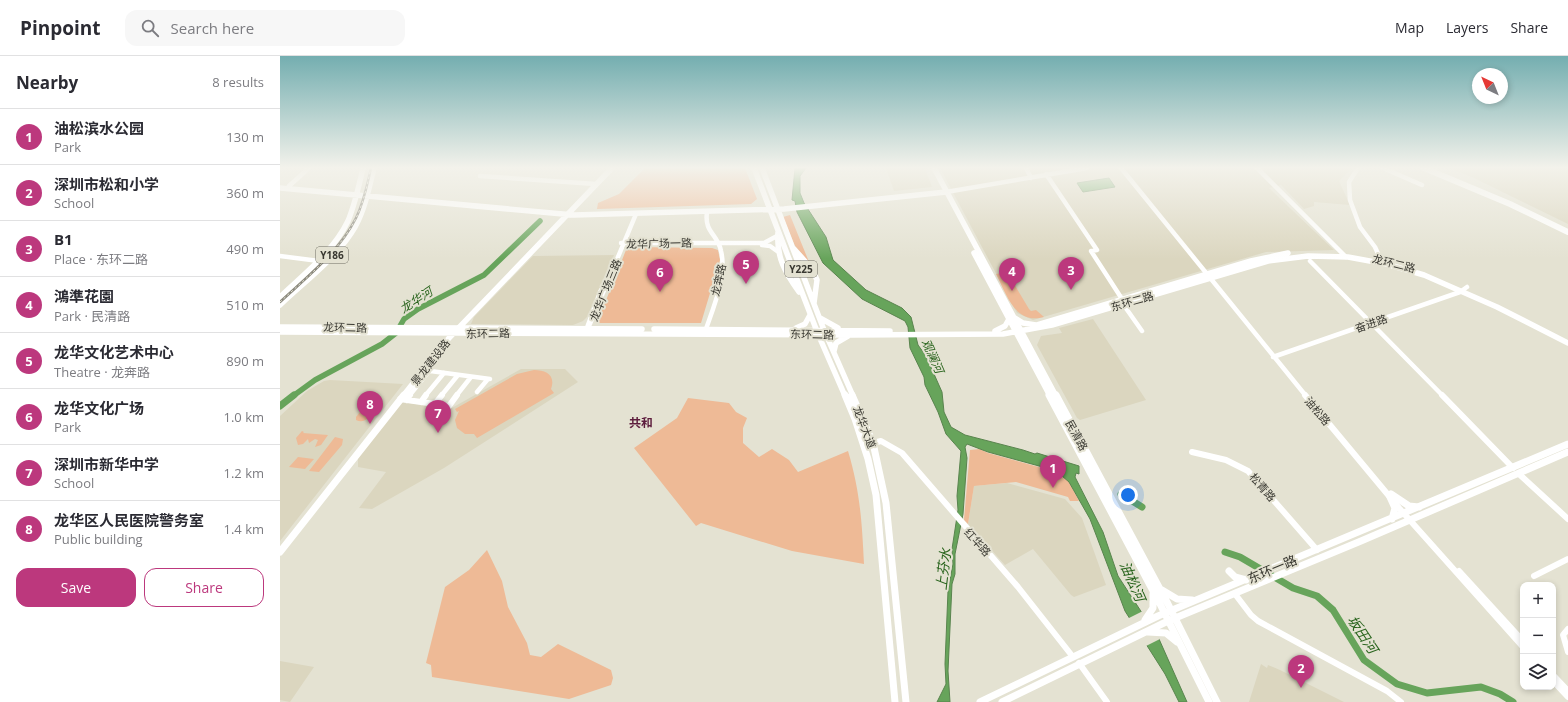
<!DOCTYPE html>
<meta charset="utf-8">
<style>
body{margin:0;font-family:"Open Sans","Noto Sans SC",sans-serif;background:#f7f7f7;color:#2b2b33}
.controls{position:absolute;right:12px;bottom:12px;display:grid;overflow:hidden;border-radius:8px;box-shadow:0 2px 6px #0003}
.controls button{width:36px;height:36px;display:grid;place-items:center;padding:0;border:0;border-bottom:1px solid #e1e1e2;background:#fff;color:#2b2b33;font:20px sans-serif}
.compass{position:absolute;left:1192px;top:12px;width:36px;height:36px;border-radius:50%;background:#fff;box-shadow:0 2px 6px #0003;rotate:317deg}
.you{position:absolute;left:848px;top:439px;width:14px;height:14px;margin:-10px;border:3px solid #fff;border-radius:50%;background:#1a73e8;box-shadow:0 0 0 6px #1a73e833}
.badge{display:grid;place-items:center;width:26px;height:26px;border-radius:50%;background:#bc387d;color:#fff;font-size:13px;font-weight:700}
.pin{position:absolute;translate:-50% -33px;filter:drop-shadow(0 1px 2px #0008)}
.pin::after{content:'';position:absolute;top:21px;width:14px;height:12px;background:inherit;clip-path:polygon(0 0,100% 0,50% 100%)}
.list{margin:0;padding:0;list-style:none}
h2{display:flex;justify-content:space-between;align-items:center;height:52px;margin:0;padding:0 16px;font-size:17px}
h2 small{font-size:13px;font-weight:400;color:#7c7c81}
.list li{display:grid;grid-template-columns:26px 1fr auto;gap:12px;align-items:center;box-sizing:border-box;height:56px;padding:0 16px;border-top:1px solid #e1e1e2}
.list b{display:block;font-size:15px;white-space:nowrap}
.list p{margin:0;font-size:13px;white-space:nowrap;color:#7c7c81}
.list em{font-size:13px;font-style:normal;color:#7c7c81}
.actions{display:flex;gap:8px;padding:12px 16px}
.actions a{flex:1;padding:9px 0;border:1px solid #bc387d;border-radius:12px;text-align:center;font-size:14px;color:#bc387d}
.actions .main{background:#bc387d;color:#fff}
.icon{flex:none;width:22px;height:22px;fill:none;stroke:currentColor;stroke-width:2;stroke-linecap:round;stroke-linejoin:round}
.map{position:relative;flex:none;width:1288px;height:646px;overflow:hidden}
header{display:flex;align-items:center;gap:24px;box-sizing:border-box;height:56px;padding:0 20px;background:#fff;border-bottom:1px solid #e1e1e2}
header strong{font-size:19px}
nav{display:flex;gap:22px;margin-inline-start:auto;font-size:14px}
.search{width:280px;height:36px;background:#f7f7f7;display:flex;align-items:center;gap:10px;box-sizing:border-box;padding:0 14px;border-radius:12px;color:#7c7c81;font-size:15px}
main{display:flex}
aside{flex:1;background:#fff}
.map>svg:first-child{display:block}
.built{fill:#dbd6bf}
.green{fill:#eeba96}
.water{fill:#67a45b;stroke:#59844e}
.pier{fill:#e4e2d2}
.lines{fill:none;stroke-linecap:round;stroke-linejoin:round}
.river-far1{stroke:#67a45b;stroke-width:5.5}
.river{stroke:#67a45b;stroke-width:7}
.minor-far1{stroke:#fff;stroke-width:4.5}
.minor{stroke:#fff;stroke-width:6}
.major-far1{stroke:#fff;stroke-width:5.5}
.major{stroke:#fff;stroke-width:7}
.highway{stroke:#fff;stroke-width:6}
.rail-casing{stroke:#8b897e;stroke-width:2.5}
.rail{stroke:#e4e2d2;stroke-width:1;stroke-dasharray:2.5;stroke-linecap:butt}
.labels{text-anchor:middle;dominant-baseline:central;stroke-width:4;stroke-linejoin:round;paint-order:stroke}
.shield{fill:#e4e2d2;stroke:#6c6b61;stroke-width:1}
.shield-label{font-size:10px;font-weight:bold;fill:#393831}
.street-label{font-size:11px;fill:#393831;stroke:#e4e2d2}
.water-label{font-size:12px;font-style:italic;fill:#2a651e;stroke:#e4e2d2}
.neighbourhood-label{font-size:12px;font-weight:bold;fill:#5d1d3d;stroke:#e4e2d2}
.near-street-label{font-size:13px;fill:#393831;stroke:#e4e2d2}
.near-water-label{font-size:14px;font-style:italic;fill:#2a651e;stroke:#e4e2d2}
</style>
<header>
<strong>Pinpoint</strong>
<div class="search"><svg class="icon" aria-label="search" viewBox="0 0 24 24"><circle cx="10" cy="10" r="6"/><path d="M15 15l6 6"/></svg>Search here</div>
<nav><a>Map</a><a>Layers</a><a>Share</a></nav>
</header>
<main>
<aside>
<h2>Nearby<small>8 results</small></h2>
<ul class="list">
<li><span class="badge">1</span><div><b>油松滨水公园</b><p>Park</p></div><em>130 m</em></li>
<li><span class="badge">2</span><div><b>深圳市松和小学</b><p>School</p></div><em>360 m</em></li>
<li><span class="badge">3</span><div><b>B1</b><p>Place · 东环二路</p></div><em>490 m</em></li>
<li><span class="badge">4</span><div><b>鴻準花園</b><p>Park · 民清路</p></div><em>510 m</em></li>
<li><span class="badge">5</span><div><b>龙华文化艺术中心</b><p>Theatre · 龙奔路</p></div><em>890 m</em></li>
<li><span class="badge">6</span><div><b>龙华文化广场</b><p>Park</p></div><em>1.0 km</em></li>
<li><span class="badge">7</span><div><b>深圳市新华中学</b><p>School</p></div><em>1.2 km</em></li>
<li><span class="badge">8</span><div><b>龙华区人民医院警务室</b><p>Public building</p></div><em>1.4 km</em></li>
</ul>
<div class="actions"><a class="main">Save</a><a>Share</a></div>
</aside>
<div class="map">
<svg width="1288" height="646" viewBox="0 0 1288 646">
<rect width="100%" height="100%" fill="#e4e2d2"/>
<path class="built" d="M606 112H645L652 131 614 135Z
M660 112H1072L1059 125 1070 149 1034 146V150L1024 153 1001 129 989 132 1054 194 986 196 753 264 737 257Z
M1169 112H1288V168L1192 121Z
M334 199 307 261 303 265 293 269 191 268 194 261 253 200Z
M813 263 866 344 800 364 797 362 757 289 761 280 782 277 779 272Z
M241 313H285L298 326 164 412 92 453 79 452 106 416 78 411V401L122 346 170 353Z
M50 324 123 328 0 485V360L27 335 44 325Z
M727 427 785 443 802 462 826 529 794 541 791 539 753 493 725 509 688 468 694 430Z
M0 605 34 611 10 646 0 644Z
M981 608 987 612 988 609 1000 614 1064 646H969Z"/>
<path class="green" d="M365 112H465L477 143 471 148 317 153 318 147 339 138Z
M510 159 529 206 515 190 503 161Z
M353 191 432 192 438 194 440 204 421 267H317L346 194Z
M727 216 749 253 751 255 756 254 764 261C735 269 727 239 716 218Z
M254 314C266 314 276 319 271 333L274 337 197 382 194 378H185L177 372 175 364 179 355 177 356 175 353 237 318Z
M408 342 449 347 456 356 467 362 463 372V387L479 401 492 393 509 404 518 416 568 395C580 435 582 466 584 508L512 495 421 467 416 470 354 392 397 362Z
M91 350 94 354C91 361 84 368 76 364V361L83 352Z
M22 375 24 376 23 377 48 379 41 389 35 391 38 384 35 383 29 387 28 383 23 388 18 389 16 382Z
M55 381 63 383 62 389 39 416 29 415Z
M700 393 708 397 777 416 789 426 799 445H790L788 441 736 426 694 430 688 468 684 464 690 394Z
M18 401 34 403 25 413 9 411Z
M207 494 222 525 228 551 247 587 250 599 261 601 278 588 331 614 333 622 331 629 289 643 152 621 151 609 146 607 165 531 189 514Z"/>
<path class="water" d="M515 112H526L520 120V137L524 147 546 181 553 204 586 234 622 252 631 261 638 289 646 300 662 336 664 356 671 371 685 379 743 394 755 398 757 397 799 410V418L796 417 795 421 823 476 838 520 879 583 907 646H899L885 618 845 555 810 463 789 426 782 420 770 413 708 396 687 388 685 391 687 402 683 458 675 498V518L672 528 668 615 670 646H657L666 628 665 608 668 535 673 508 672 493 678 454 677 440 681 395 666 378 658 356 645 329 644 321 630 292 628 271 625 265 582 243 543 207 517 156 515 145 512 144Z
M829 122 835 131 803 136 797 127Z"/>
<path class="pier" d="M863 555 880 583 864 591 847 563Z"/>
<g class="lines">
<path class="river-far1" d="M13 340 35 324 102 288 116 277 124 263 138 253 204 219 260 165"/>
<path class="river" d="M0 350 14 339
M841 438 862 451
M945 496 960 501 1013 532 1037 540 1053 554 1084 604 1117 628 1147 637 1201 631 1220 638 1233 646"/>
<path class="minor-far1" d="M746 112 751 122
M841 112 1026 340
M977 112 1066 201
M1078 112 1069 126 1070 144 1080 171 1095 191 1100 202
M1103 112 1142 129
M766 118 817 194 811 195 842 243
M200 120 316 128
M9 130 29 112
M666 136 807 112
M341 187H484L497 180
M482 189 490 190 497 195
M0 200 39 205
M1030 205 1163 340
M843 248 862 275
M426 273C434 250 447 219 441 195 438 178 424 177 427 156
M307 275 356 158
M305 277 321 234
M993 301 1180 236 1187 231
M143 314 210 323
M197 336 208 323
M129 340 149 315
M145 340 164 317
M161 340 178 319
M176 340 191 321"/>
<path class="minor" d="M1025 339 1119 452 1243 591
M1162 339 1233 412
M120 343 169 350 177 339
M126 344 130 339
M141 346 146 339
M155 348 162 339
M593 387 601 385 622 397 738 531 793 601
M912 396 946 404 968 415 1037 494
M1239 418 1288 463
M1179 515 1243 585
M1254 520 1288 503
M955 538 971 559 978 565 1107 635 1121 646
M1288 573 1283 579 1288 596
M799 607 827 646
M1273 619 1288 635
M1273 625 1288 641"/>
<path class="major-far1" d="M474 112 538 278 565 340
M482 112 544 274 573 340
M654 112 776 340
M0 132 294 159 504 153 666 136
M498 176C496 201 505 216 519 236
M514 193 532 213 537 224 534 247
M694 197 770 340
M0 241C24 218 53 196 68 165 75 148 79 130 83 112
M0 249C25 225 57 202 75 171 85 153 89 132 94 112
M540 262 558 272
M735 262 743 267 756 269
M757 269 971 205 1008 197
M0 271 362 273
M516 272 525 268 530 259
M374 273 610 275
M715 275 725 270 729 263
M0 276 572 279 723 278 772 269 988 205 1028 200 1068 201 1106 208 1144 219 1217 251 1288 287
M554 295 556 287 568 280
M123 340 169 282 332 112"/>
<path class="major" d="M565 339 575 363 588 403 596 439 615 646
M572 339 593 387 606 447 626 646
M769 339 879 546 929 646
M776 339 888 548 937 646
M1111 438 1129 450 1139 451
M1110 441 1115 452 1112 463
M0 496 124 339
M949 515 955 521 966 524
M882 534 897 543 912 544
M865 564 873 552V538
M868 576 886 577 897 586
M700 646 878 560 1288 388
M722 646 888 565 1081 485 1288 396"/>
<path class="highway" d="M1144 112 1230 148 1288 176"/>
<defs>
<path id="rail" d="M0 246C27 221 59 196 76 162 84 146 87 129 91 112"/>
</defs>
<use href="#rail" class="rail-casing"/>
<use href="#rail" class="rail"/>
</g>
<linearGradient id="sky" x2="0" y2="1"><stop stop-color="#74aeb0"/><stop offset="0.55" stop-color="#f3f2eb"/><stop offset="1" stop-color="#f3f2eb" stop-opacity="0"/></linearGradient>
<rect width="1288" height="203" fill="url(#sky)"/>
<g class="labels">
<g class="shield">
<rect x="36" y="191" width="32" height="16" rx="3"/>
<rect x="505" y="205" width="32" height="16" rx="3"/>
</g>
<g class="shield-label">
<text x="52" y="199">Y186</text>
<text x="521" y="213">Y225</text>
</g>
<g class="street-label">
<text transform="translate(379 187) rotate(-1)">龙华广场一路</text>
<text transform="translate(1114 207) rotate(14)">龙环二路</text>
<text transform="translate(438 224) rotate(-77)">龙奔路</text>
<text transform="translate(325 234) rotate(-68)">龙华广场三路</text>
<text transform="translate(852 245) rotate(-16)">东环二路</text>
<text transform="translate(1091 267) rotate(-19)">奋进路</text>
<text transform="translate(65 271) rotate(1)">龙环二路</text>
<text transform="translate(208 277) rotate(-1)">东环二路</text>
<text transform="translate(532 278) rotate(1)">东环二路</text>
<text transform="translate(150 306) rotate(-52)">景龙建设路</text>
<text transform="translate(1038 355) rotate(50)">油松路</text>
<text transform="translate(585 371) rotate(69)">龙华大道</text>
<text transform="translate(797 379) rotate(61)">民清路</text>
<text transform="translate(983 431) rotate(49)">松青路</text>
<text transform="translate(698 486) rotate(48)">红华路</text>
</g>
<g class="water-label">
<text transform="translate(136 244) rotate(-33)">龙华河</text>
<text transform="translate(653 300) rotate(66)">观澜河</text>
</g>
<g class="neighbourhood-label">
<text x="361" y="366">共和</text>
</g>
<g class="near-street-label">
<text transform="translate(992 513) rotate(-23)">东环一路</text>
</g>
<g class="near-water-label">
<text transform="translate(663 513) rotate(-83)">上芬水</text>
<text transform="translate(853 525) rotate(66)">油松河</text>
<text transform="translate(1083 578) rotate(56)">坂田河</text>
</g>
</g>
</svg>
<div class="controls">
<button>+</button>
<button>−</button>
<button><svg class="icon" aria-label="layers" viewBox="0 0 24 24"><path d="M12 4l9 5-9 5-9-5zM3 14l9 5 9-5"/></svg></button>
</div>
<svg class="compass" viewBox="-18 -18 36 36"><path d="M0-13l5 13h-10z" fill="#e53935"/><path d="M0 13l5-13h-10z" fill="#7c7c81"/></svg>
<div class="you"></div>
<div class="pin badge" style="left:773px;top:432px">1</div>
<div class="pin badge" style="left:1021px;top:632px">2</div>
<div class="pin badge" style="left:791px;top:234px">3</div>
<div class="pin badge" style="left:732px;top:235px">4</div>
<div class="pin badge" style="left:466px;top:228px">5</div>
<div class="pin badge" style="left:380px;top:236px">6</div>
<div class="pin badge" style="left:158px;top:377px">7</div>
<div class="pin badge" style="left:90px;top:368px">8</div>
</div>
</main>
